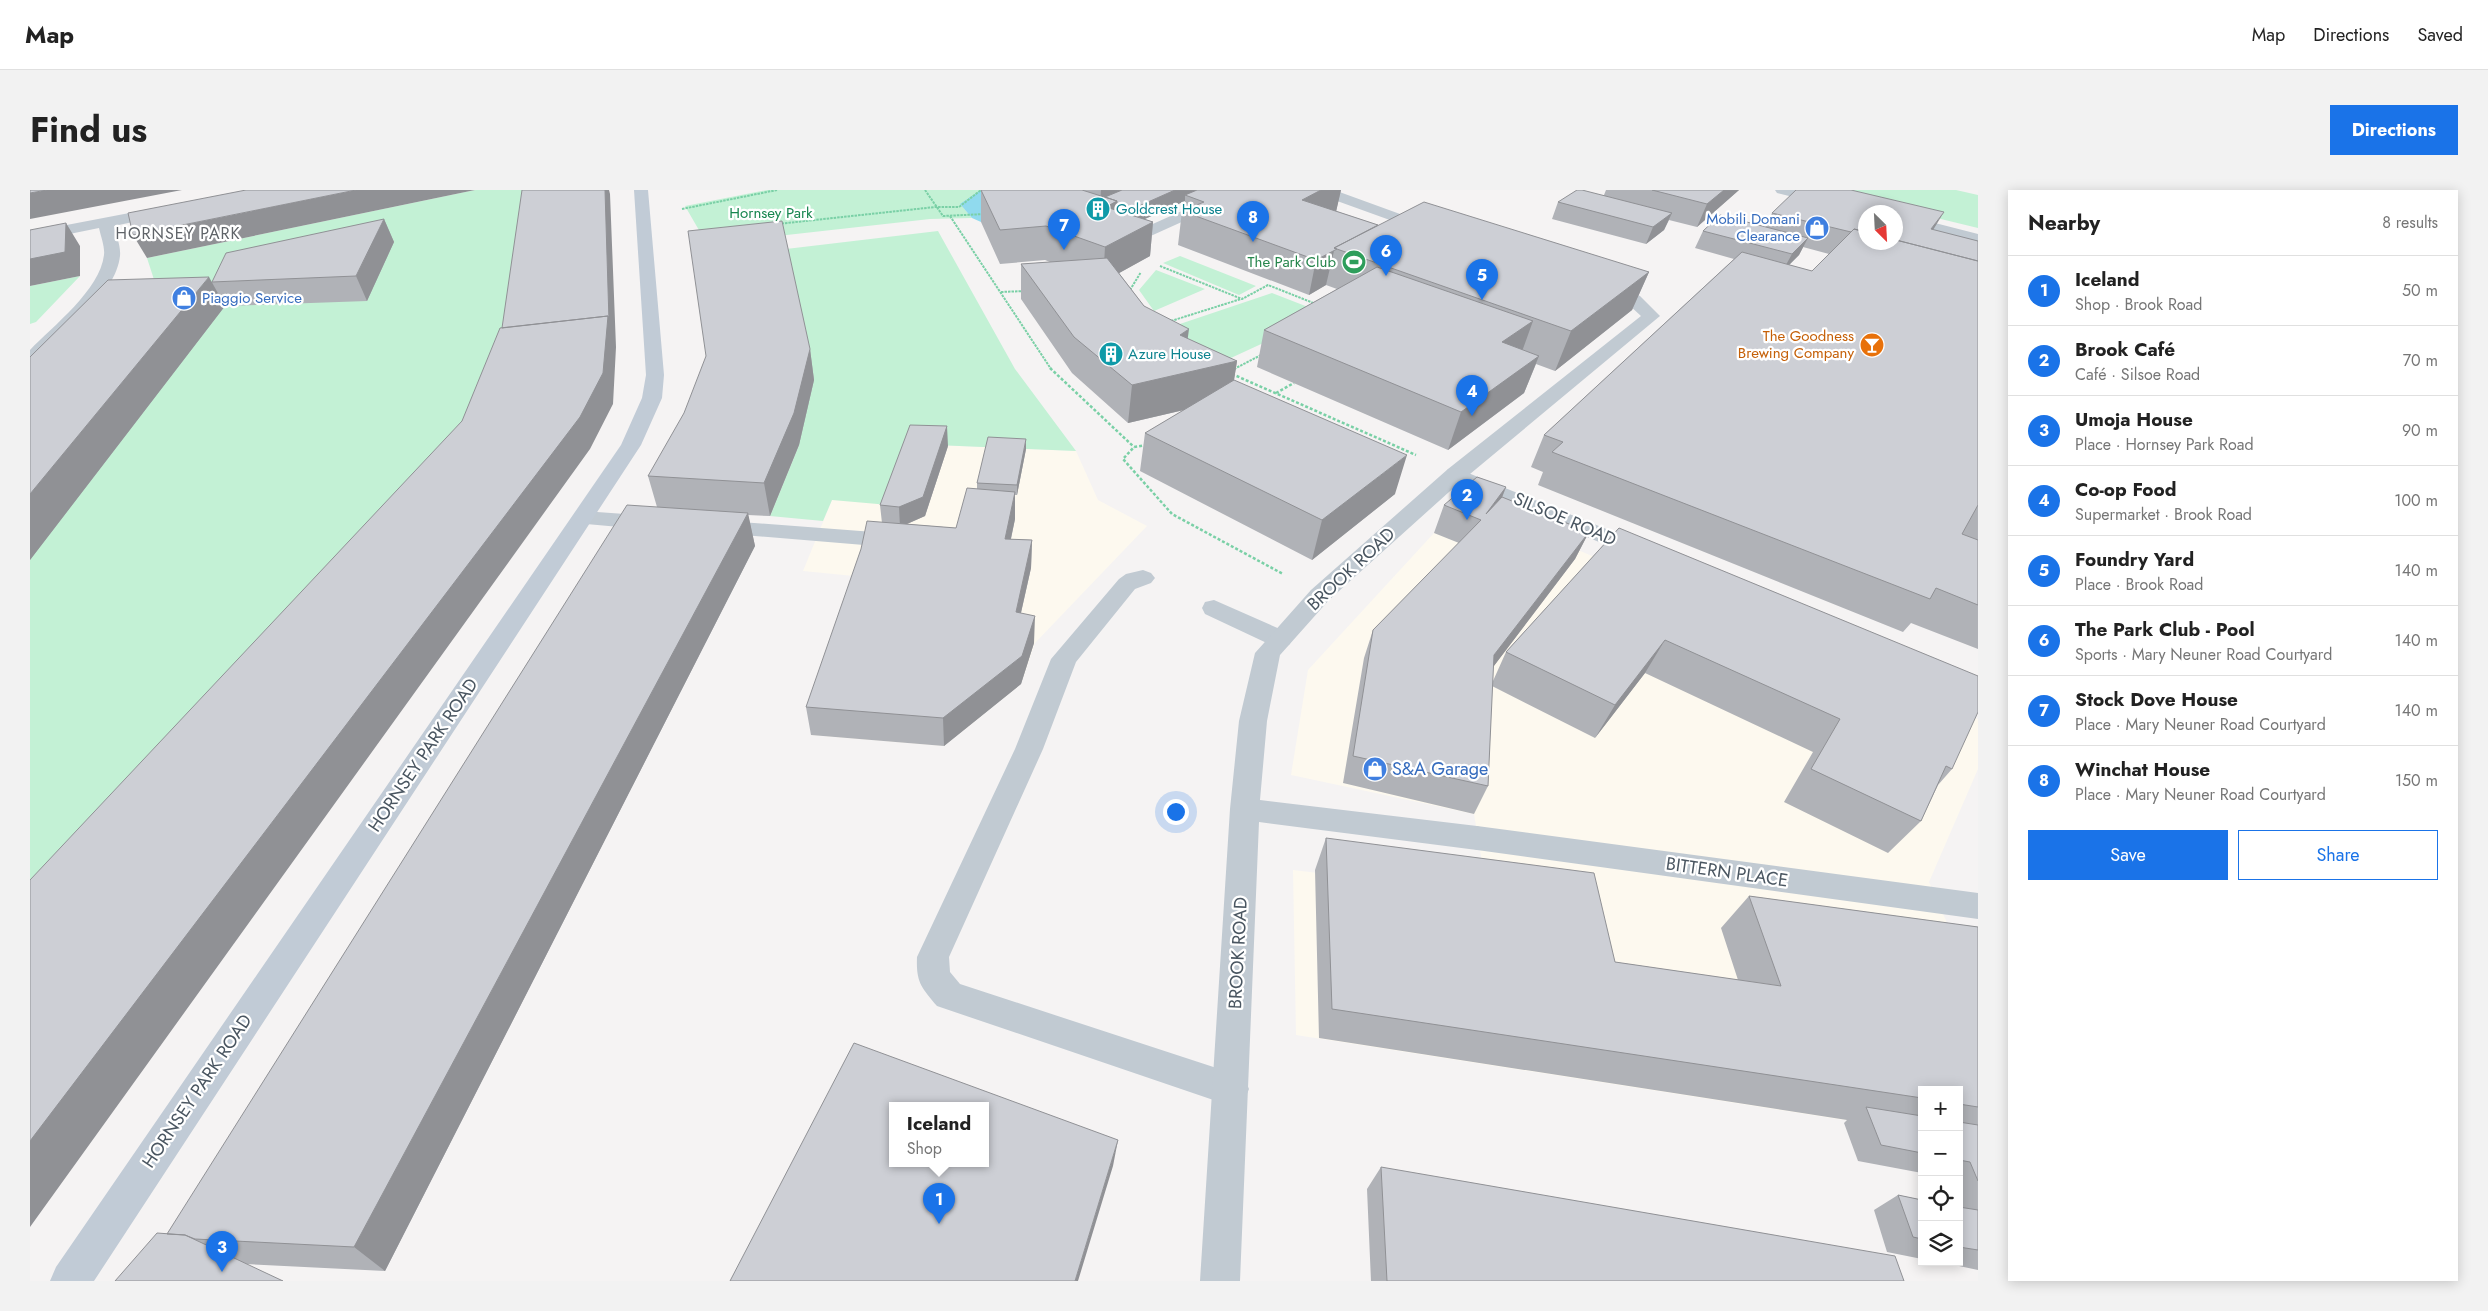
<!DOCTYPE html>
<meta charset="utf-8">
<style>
body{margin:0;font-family:Jost,sans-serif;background:#f2f2f2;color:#222}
.controls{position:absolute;right:15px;bottom:15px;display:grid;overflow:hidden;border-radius:0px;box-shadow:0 2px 12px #0003}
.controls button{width:45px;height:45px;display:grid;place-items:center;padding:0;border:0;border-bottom:1px solid #e0e0e0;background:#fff;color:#222;font:25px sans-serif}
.compass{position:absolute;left:1828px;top:15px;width:45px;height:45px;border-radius:50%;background:#fff;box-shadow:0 2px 12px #0003;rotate:156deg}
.you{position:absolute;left:1145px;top:621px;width:18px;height:18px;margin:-12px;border:4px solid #fff;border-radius:50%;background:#1a73e8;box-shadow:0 0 0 8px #1a73e833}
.badge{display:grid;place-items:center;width:32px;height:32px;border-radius:50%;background:#1a73e8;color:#fff;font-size:16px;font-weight:700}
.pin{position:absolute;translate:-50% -41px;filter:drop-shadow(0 1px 2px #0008)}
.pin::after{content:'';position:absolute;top:26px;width:18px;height:15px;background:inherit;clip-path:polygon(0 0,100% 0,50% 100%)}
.popup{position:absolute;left:859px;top:912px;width:100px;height:65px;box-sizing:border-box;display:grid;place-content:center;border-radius:0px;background:#fff;filter:drop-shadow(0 1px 4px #0005);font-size:16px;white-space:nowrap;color:#767676}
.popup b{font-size:19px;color:#222}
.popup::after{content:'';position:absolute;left:50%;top:100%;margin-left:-10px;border:10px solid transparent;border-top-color:#fff}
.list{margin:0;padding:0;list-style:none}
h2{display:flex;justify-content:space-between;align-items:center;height:65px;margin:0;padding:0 20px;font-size:21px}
h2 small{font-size:16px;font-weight:400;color:#767676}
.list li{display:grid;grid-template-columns:32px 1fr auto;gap:15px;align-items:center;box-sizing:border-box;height:70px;padding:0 20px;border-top:1px solid #e0e0e0}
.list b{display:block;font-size:19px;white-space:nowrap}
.list p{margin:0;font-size:16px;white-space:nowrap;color:#767676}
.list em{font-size:16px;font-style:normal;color:#767676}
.actions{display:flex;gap:10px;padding:15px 20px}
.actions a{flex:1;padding:11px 0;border:1px solid #1a73e8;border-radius:0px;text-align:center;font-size:18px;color:#1a73e8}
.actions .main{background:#1a73e8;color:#fff}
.icon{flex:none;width:28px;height:28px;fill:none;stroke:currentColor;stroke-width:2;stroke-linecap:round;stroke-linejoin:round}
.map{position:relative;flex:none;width:1948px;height:1091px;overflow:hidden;border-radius:0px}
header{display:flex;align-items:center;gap:30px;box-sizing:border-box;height:70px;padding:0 25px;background:#fff;border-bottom:1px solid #e0e0e0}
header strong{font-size:24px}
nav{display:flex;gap:28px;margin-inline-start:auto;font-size:18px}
.intro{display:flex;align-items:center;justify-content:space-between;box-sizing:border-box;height:120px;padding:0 30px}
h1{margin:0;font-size:35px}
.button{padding:12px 22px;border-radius:0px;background:#1a73e8;color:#fff;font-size:18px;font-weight:700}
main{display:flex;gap:30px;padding:0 30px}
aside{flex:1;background:#fff;border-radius:0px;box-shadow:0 2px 12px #0003}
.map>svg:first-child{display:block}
.commercial{fill:#fdf9ef}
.green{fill:#c3f1d5}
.water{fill:#90daee}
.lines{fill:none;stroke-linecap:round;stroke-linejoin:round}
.path-far1{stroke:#7ad0a6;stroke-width:2;stroke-dasharray:2.5 1;stroke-linecap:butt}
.path{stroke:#7ad0a6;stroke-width:2.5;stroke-dasharray:3 2;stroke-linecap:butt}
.service{fill:#c1cad2;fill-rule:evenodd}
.pedestrian{fill:#c1cad2;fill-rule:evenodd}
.minor{fill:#c1cad2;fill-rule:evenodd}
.tertiary{fill:#c1cad2;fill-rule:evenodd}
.secondary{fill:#c1cbd6;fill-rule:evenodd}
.wall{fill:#b0b2b7;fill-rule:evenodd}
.shaded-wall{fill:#909195}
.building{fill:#cdcfd5;stroke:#909195;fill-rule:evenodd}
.labels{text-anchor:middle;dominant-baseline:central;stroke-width:4.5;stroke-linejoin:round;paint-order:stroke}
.far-culture-label{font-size:15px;fill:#0d838f;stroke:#fff;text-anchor:start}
.far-park-label{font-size:15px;fill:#17864f;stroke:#fff}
.far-shop-label{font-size:15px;fill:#366cbe;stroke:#fff;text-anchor:end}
.far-leisure-label{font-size:15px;fill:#27864d;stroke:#fff;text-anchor:end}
.far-food-label{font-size:15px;fill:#c56008;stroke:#fff;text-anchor:end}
.far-neighbourhood-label{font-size:16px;letter-spacing:1px;fill:#5f6368;stroke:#fff}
.street-label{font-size:18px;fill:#4a5661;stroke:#fff}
.shop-label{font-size:18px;fill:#366cbe;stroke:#fff;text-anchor:start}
</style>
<header>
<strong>Map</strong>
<nav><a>Map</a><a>Directions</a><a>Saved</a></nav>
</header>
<div class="intro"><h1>Find us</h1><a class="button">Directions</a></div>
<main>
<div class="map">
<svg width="1948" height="1091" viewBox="0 0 1948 1091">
<rect width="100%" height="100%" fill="#f5f3f3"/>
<path class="commercial" d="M881 254 1046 261 1068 310 1117 336 1005 453 991 494 914 556 781 545 834 387 773 381 802 310Z
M1465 325 1948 529V579L1899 692 1948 803 1929 900H1892V942L1266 845 1263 680 1457 703 1444 624 1261 585 1278 480 1404 343Z"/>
<path class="green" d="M445 0H494L501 11 445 263 0 762V370L129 105 117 68Z
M737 0H956L931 15 942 28 900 29 677 54 655 16Z
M1791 0H1926L1948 5V38Z
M908 41 985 179 1046 261 882 254 859 315 802 310 793 331 740 326 769 255 756 59Z
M1150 66 1226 96 1209 105 1133 73Z
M1126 80 1175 99 1124 121 1109 100Z
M50 86 6 132 0 134V96Z
M1242 103 1296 124 1190 173 1141 137Z"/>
<path class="water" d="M951 0H991L951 32 942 28 930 14Z"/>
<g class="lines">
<path class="path-far1" d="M895 0 913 26 955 24
M652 19 747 0
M920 26 1021 179
M748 34 905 17H929L951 0
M1130 76 1212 109 1238 95 1286 114
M1100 100 1111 82
M971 102 995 101
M1141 131 1211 109
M1204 179 1233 164"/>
<path class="path" d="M1020 178 1104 257
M1203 180 1207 178
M1202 184 1386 265
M1246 203 1264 193
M1117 255 1104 257 1093 269 1142 324 1253 384"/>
<path class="service" d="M1283 0H1304L1403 36 1406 39 1403 42H1393L1285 3Z
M1571 93 1610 106 1630 126 1434 289 1426 290 1418 289 1415 284 1418 279 1611 126 1598 114 1565 102 1563 98 1565 94Z
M553 321 623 326 631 328 634 333 631 338 623 340 545 333 542 328 545 323Z
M684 330 870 344 878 346 881 351 878 356 870 358 676 342 673 337 676 332Z
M1113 380 1121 383 1125 388 1121 393 1105 399 1046 472 1013 559 919 767 920 782 930 794 1214 887 1219 899 1214 911 1201 916 907 816C891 797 886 792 887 767L985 559 1021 469 1089 389 1096 384Z
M1184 410 1259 443 1263 449 1259 455 1250 457 1241 455 1175 424 1172 418 1175 412Z
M1447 636 1948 703V729L1447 660 1436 656 1432 648 1436 640Z"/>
<path class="pedestrian" d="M1199 0H1218L1216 3 1114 49C1105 52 1086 47 1080 40L1088 35 1107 41Z"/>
<path class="minor" d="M136 16 144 21 141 24 84 36C86 45 91 56 90 66 86 104 32 148 7 175L0 177V160C23 136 70 100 74 65 75 57 71 47 69 38L0 52V42Z
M1426 278 1623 358 1627 363 1623 368 1615 370 1607 368 1429 293 1299 410 1250 465 1237 531 1230 610 1447 636 1458 640 1462 648 1458 656 1447 660 1229 632 1210 1091H1170L1200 619 1209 531 1225 463 1281 400 1418 279Z"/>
<path class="tertiary" d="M1745 0H1770L1847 19 1850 22H1836V25L1747 3Z
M1866 23 1948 44V54L1866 32Z"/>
<path class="secondary" d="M604 0H618L634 185 632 208 611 255 64 1091H20L26 1077 591 255 612 208 616 185Z"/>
</g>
<path class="wall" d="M951 0H1311L1306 21 1348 35 1619 82 1602 120 1525 181 1506 174 1494 203 1418 260 1227 177 1234 140 1307 99 1296 95 1279 105 1148 55 1152 21H1154L1155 11 1115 29 1123 32 1120 66 1089 83 1114 116 1158 149 1207 171 1204 190 1365 304 1282 370 1110 281 1115 243 1154 220 1098 233 1042 183 991 109V74L1020 72 1015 70 970 74 951 32Z
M1576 0H1709L1667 37 1639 30 1634 40 1616 54 1522 29 1528 12 1574 5Z
M1742 23 1903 40 1948 51V459L1881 433 1873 442 1508 295 1513 282 1501 277 1514 245 1704 69 1665 58 1673 41 1735 37ZM1773 57 1799 64 1782 81 1759 75 1769 65Z
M354 29 364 52 337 111 195 116 0 370V167L182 92Z
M780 159 784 190 769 255 740 326 718 325 725 356 355 1081 216 1074 137 1044 627 317 618 286Z
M918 256 895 326 877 334 926 338 947 299V293L996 259 987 305H985V329L981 349 1002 350 1001 378 991 423 1004 453 991 494 914 556 781 545 776 517 852 333 850 315Z
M1476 297 1472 308 1559 342 1545 369 1463 477V491L1476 462 1589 338 1922 579 1908 595 1891 631 1858 663 1754 612 1783 562 1615 483 1565 548 1462 496 1458 596 1444 624 1313 593 1334 468 1343 440 1429 353 1404 343 1414 315Z
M1296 648 1585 772 1708 790 1691 738 1719 706 1948 737V1080L1910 1072H1929V900H1892V983L1828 971 1814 933 1817 930 1289 848 1285 680Z
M1351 977 1874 1091H1341L1337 999Z
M1868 1005 1892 1010V1069L1857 1062 1844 1020Z"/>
<path class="shaded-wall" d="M17 0H152L0 29V3Z
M326 0H445L117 68 103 45Z
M575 0H579L580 4 586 157 583 214 560 259 0 1037V951Z
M1071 0H1124L1087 15 1085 45 1076 17 1070 9 1069 26Z
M1145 0H1180L1155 5V11L1099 36 1100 20Z
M1291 0H1311L1306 22 1272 10Z
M1694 0H1709L1667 37 1677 14Z
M1914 22 1900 45 1901 39Z
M1642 23 1634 40 1616 54 1623 37Z
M354 29 364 52 337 111 326 86Z
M1123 32 1120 66 1073 92 1075 57Z
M36 33 50 56V86L0 96V69Z
M1778 48 1769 65 1752 82 1762 64Z
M1304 61 1296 95 1279 105 1286 70Z
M1619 82 1602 120 1525 181 1541 141Z
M179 87 195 116 0 370V304Z
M1503 131 1490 167 1472 152Z
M1159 139 1154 176 1150 145Z
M780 159 784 190 769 255 740 326 734 293Z
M1509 166 1494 203 1418 260 1431 222Z
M1207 171 1201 209 1098 233 1102 195Z
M917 236 918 256 895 326 870 337 869 317Z
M996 249V259L987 305V295Z
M1377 265 1365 304 1282 370 1292 330Z
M1476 297 1465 325 1456 324Z
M985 302V329L975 376V349Z
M718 323 725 356 355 1081 324 1057Z
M1559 342 1545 369 1451 493 1464 465Z
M1002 350 1001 378 985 449 986 422Z
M1005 426 1004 453 991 494 914 556 913 528Z
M1635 450 1615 483 1565 548 1585 515Z
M1088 950 1083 976 1048 1091H1045Z"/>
<path class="building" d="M0 0H17L0 3Z
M216 0H326L103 45 98 23Z
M492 0H575L579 131 578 126 472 138Z
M951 0H1052L1087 11 1076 17 1123 32 1075 57 1016 36 970 40Z
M1092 0H1145L1100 20 1087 15V11L1075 7Z
M1167 0H1291L1272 10 1348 35 1304 58 1307 59 1286 70 1152 21 1174 12 1155 5Z
M1547 0H1552L1642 23 1623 37 1528 12Z
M1622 0H1694L1677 14Z
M1766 0H1821L1914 22 1901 39 1948 51V71L1866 50V22H1836V42L1824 39 1821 42 1742 23Z
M1394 12 1619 82 1541 141 1304 58Z
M1690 25 1778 48 1762 64 1673 41Z
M354 29 326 86 182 92 196 63Z
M752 31 780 159 764 223 734 293 618 286 654 223 676 166 658 41Z
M36 33 35 62 0 69V40Z
M1824 39 1836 42V52H1866V50L1948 71V315L1932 344 1948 350V415L1906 398 1900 409 1522 262 1533 252 1514 245 1712 62 1782 81Z
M1077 68 1114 116 1159 139 1150 145 1207 171 1102 195 1044 147 991 74Z
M1347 77 1503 131 1472 152 1509 166 1431 222 1234 140Z
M179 87 0 304V167L78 90Z
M578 126 573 183 550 227 0 951V690L432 231 470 138Z
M1204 190 1377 265 1292 330 1115 243Z
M880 235 917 236 893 307 869 317 850 315Z
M958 247 996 249 987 295 947 293Z
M1447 287 1476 297 1456 324 1472 307 1559 342 1464 465 1458 596 1323 566 1343 440 1451 330 1414 315Z
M937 298 985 302 975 349 1002 350 986 422 1005 426 992 466 913 528 776 517 831 359 837 331 926 338Z
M597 315 718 323 324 1057 165 1049 155 1045 137 1044Z
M1589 338 1948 486V522L1922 579 1916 576 1891 631 1781 579 1810 529 1635 450 1585 515 1476 462Z
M1296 648 1564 683 1585 772 1751 796 1719 706 1948 737V917L1929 914V900H1892V908L1302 819Z
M824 853 1088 950 1045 1091H700ZM863 915H955V973H863Z
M1836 917 1892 926V963L1851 955Z
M1929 932 1948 935V991L1940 972 1929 970Z
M1351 977 1865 1066 1874 1091H1357Z
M1868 1005 1892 1010V1049L1883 1047Z
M1929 1017 1948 1020V1060L1929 1057Z
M127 1043 155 1045 253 1091H85Z"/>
<defs>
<symbol id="building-disc" viewBox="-11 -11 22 22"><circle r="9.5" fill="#0f9aa8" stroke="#fff"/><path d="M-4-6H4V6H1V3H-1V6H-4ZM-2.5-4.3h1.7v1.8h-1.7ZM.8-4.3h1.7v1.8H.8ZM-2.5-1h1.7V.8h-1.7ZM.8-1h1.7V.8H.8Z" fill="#fff"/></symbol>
<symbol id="shop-disc" viewBox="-11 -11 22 22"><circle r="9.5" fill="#3f7fe0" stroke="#fff"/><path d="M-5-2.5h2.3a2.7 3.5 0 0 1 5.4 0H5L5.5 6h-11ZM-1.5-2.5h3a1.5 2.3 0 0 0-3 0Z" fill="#fff"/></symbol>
<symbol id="stadium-disc" viewBox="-11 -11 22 22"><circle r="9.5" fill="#2e9e5b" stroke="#fff"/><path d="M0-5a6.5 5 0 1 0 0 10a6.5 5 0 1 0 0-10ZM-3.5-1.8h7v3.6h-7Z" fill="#fff"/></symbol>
<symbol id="bar-disc" viewBox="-11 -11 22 22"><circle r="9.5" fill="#e8710a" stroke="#fff"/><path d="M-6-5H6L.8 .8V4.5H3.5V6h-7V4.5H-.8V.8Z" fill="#fff"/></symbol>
</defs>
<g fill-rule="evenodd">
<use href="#building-disc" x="1054" y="5" width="28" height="28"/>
<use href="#shop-disc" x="1773" y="24" width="28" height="28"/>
<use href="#stadium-disc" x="1310" y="58" width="28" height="28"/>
<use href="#shop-disc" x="140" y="94" width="28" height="28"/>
<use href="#bar-disc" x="1828" y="141" width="28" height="28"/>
<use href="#building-disc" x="1067" y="150" width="28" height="28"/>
<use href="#shop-disc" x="1331" y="565" width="28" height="28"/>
</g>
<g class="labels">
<g class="far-culture-label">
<text x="1086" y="19">Goldcrest House</text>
<text x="1098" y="164">Azure House</text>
</g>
<g class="far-park-label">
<text x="741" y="23">Hornsey Park</text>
</g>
<g class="far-shop-label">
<text x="1770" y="29">Mobili Domani<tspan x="1770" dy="17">Clearance</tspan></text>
<text x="172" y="108" text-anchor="start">Piaggio Service</text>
</g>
<g class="far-leisure-label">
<text x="1306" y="72">The Park Club</text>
</g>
<g class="far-food-label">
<text x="1824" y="146">The Goodness<tspan x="1824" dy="17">Brewing Company</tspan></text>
</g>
<g class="far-neighbourhood-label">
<text x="148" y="43">HORNSEY PARK</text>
</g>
<g class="street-label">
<text transform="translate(1535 329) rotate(23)">SILSOE ROAD</text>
<text transform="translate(1321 379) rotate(-43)">BROOK ROAD</text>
<text transform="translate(393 565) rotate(-56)">HORNSEY PARK ROAD</text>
<text transform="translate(1697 682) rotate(8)">BITTERN PLACE</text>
<text transform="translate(1208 763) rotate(-87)">BROOK ROAD</text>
<text transform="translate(167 901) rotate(-56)">HORNSEY PARK ROAD</text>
</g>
<g class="shop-label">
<text x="1362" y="579">S&amp;A Garage</text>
</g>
</g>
</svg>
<div class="controls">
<button>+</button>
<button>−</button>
<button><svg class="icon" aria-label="locate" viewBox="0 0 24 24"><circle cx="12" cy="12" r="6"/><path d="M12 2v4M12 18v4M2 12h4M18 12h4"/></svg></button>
<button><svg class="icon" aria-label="layers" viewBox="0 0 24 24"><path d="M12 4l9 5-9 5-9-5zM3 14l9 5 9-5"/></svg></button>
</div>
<svg class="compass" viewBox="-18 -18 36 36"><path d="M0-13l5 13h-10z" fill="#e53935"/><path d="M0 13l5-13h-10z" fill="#767676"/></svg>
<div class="you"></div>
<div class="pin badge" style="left:909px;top:1034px">1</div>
<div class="popup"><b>Iceland</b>Shop</div>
<div class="pin badge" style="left:1437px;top:330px">2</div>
<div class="pin badge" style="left:192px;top:1082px">3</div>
<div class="pin badge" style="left:1442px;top:226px">4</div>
<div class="pin badge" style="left:1452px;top:110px">5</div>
<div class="pin badge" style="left:1356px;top:86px">6</div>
<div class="pin badge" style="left:1034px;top:60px">7</div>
<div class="pin badge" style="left:1223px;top:52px">8</div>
</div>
<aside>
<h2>Nearby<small>8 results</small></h2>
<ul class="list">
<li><span class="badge">1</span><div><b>Iceland</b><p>Shop · Brook Road</p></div><em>50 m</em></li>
<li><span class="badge">2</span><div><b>Brook Café</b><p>Café · Silsoe Road</p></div><em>70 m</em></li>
<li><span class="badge">3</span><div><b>Umoja House</b><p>Place · Hornsey Park Road</p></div><em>90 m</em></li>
<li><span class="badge">4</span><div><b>Co-op Food</b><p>Supermarket · Brook Road</p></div><em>100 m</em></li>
<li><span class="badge">5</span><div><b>Foundry Yard</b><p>Place · Brook Road</p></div><em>140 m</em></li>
<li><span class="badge">6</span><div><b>The Park Club - Pool</b><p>Sports · Mary Neuner Road Courtyard</p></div><em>140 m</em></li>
<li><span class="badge">7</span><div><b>Stock Dove House</b><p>Place · Mary Neuner Road Courtyard</p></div><em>140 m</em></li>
<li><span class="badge">8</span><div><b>Winchat House</b><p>Place · Mary Neuner Road Courtyard</p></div><em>150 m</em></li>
</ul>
<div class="actions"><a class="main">Save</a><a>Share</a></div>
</aside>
</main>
